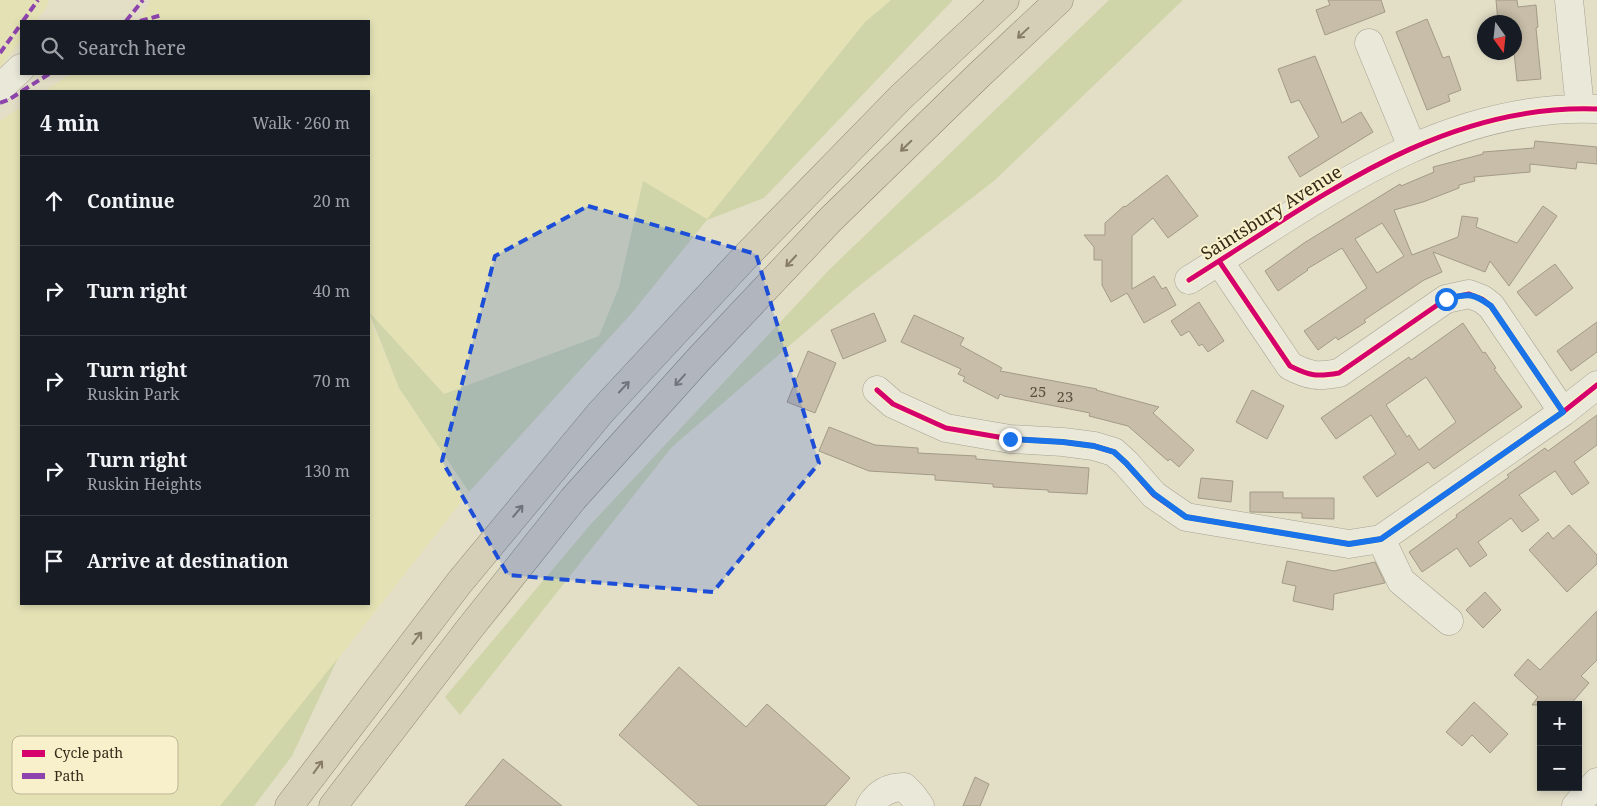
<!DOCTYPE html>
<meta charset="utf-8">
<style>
body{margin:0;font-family:"Noto Serif",serif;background:#242831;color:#f1f3f6}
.controls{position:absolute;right:15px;bottom:15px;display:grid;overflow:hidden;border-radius:0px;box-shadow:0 2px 8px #0003}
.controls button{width:45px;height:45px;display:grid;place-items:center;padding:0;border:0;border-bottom:1px solid #363941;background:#171b24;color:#f1f3f6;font:25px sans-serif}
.compass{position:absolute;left:1477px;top:15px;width:45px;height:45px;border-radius:50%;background:#171b24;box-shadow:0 2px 8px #0003;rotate:165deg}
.stop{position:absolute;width:15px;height:15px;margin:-11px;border:4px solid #1a73e8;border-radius:50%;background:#fff}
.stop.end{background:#1a73e8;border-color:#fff;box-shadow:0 1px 5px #0008}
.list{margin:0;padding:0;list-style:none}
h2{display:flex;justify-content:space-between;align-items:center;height:65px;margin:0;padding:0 20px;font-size:21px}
h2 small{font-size:16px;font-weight:400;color:#9ea1a6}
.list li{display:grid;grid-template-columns:32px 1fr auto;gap:15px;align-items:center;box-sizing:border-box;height:90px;padding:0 20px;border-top:1px solid #363941}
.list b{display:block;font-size:19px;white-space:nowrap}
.list p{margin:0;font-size:16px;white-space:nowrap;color:#9ea1a6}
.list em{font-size:16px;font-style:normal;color:#9ea1a6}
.icon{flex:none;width:28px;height:28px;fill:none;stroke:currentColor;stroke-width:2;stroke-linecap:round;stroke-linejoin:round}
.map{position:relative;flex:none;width:1597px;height:806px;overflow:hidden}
.search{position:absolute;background:#171b24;box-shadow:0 2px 8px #0003;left:20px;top:20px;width:350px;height:55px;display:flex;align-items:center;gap:12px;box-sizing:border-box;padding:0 18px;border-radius:0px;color:#9ea1a6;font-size:19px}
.panel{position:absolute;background:#171b24;box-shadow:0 2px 8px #0003;left:20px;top:90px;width:350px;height:515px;border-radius:0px}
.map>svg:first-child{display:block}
.farmland{fill:#e4e2b5}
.green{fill:#cfd5a8}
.building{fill:#c7bda8;stroke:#a39a87;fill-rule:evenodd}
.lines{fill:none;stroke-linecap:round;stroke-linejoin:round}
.minor-casing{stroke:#a7a291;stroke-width:29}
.highway-casing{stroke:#8d8878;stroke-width:29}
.minor{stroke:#eae8d9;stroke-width:28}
.highway{stroke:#d6cfb7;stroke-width:28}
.quiet{stroke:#8e44ad;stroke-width:4;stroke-dasharray:8 4;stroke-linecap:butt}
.cycleway-casing{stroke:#f7f0ca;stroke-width:8}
.cycleway{stroke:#d6006c;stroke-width:5}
.oneway{stroke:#867c68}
.route{stroke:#1a73e8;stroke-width:6}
.marked{fill:#1d4ed8;fill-opacity:0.2;stroke:#1d4ed8;stroke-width:4;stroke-dasharray:10 6;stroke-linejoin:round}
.labels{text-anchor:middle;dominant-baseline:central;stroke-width:4;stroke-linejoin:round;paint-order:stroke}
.number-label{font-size:15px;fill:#5a4f3e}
.street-label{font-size:18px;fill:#352a1a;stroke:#f7f0ca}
.key{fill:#f7f0ca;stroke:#bdb595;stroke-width:1}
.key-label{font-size:14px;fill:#352a1a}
</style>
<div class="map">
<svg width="1597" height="806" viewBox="0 0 1597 806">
<rect width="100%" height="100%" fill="#e3dfc7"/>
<path class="farmland" d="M0 0H49L47 7 36 21H21V40L0 68Z
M151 0H891L865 22 707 220 643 182 619 287 599 336 444 394 369 312V91H44L71 74H369V21H138Z
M21 107V604H369V315L399 388 469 492 223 806H0V121Z"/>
<path class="green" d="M891 0H953L764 198 707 220 631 314 469 492 399 388 369 312 444 394 599 336 619 287 643 181 707 219 865 22Z
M1109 0H1183L995 180 854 290 672 447 460 715 445 697 590 525 829 270Z
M338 658 292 756 254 806H220Z"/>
<path class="building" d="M1328 0H1381L1385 12 1325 35 1316 10 1330 5Z
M1496 0H1517L1518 7 1536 5 1538 27 1536 28 1541 79 1517 81 1514 52V22H1498Z
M1427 19 1443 58 1449 56 1461 90 1448 95 1450 101 1427 110 1396 32Z
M1315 56 1342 123 1361 112 1373 132 1300 177 1288 157 1319 137 1299 100 1291 103 1278 69Z
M1535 141 1597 147V164L1577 162 1576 169 1530 164V172L1474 177 1475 181 1459 185V188L1423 202 1394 210 1412 255 1458 237 1462 216 1478 218 1476 227 1517 243 1543 206 1557 216 1509 286 1490 261 1485 272 1433 252 1442 272 1424 280 1364 320 1366 322 1338 340 1336 337 1318 350 1304 331 1367 288 1342 248 1307 269 1308 270 1278 291 1265 271 1304 243 1400 184 1401 186 1434 172 1433 167 1483 154V152L1534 148ZM1382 223 1404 256 1377 273 1355 239Z
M1167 175 1198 216 1168 238 1153 218 1132 236V289L1154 276 1162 289 1166 287 1176 305 1144 323 1127 293 1111 302 1102 285V260H1094V247L1084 235H1105V223L1124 206 1125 207Z
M1555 264 1573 288 1536 316 1517 292Z
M1199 302 1224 341 1208 352 1202 344 1199 346 1189 331 1181 336 1171 321Z
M874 313 886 341 843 359 831 330Z
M914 315 964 338 960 345 1002 368 1000 371 1097 389 1096 390 1159 407 1153 413 1194 450 1179 467 1170 459 1168 461 1128 426 1089 416 1090 413 1004 396 1000 394 998 399 963 381 965 377 958 374 961 369 901 342Z
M1597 322V352L1571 371 1557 351Z
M1463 323 1483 353 1485 352 1496 368 1494 369 1522 407 1434 469 1428 462 1377 497 1363 477 1396 454 1371 415 1336 439 1321 418 1409 357 1411 360ZM1426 377 1456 422 1419 450 1409 435 1407 437 1386 405Z
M808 351 836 363 815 413 787 402Z
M1252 390 1284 406 1267 439 1236 422Z
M1597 415V445L1574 462 1589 483 1572 495 1555 471 1519 495 1539 520 1522 532 1511 518 1478 542 1487 555 1470 567 1457 548 1422 572 1409 552 1457 517 1456 515 1509 477 1507 475 1545 448 1548 451Z
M829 427 875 445 918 448V453L976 456V459L1089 468 1087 494 1048 492V490L993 487V484L935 480V475L869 471 819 451Z
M1201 478 1233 481 1231 502 1198 498Z
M1250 492H1283V498H1334V519L1302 518V513L1250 512Z
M1569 525 1597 555V564L1567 592 1529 550 1548 532 1553 539Z
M1287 561 1334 571 1375 562 1385 583 1334 594 1333 610 1293 601 1296 586 1282 583Z
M1485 592 1501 610 1483 628 1466 610Z
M1597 611V660L1581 676 1589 683 1570 705H1532L1538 697 1514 675 1528 659 1540 670Z
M679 667 746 727 767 704 850 778 825 806H699L619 735Z
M1474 702 1508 734 1490 753 1472 735 1462 746 1446 732Z
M503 759 562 806H465Z
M975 777 989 784 980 806H963Z"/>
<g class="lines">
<defs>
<path id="minor" d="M1569 0 1580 108
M1369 43 1412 147
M0 88 21 68
M1219 261 1290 366C1310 376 1317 377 1339 373L1446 299 1469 294 1482 299 1491 306 1563 412
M1189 280C1316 201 1440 103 1597 109
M877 390 893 404 946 428 1010 439 1063 442 1094 446 1114 452 1126 463 1154 495 1186 517 1349 544 1381 539 1563 412 1597 385
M1381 539 1401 581 1449 621
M870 806C878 793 889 787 904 787L912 795 920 806
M1576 806 1597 782"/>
<path id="highway" d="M289 806 459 583 601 412 746 256 901 97 1005 0
M333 806 470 628 573 499 699 359 831 219 979 75 1059 0"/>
</defs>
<use href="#minor" class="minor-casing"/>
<use href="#highway" class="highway-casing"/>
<use href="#minor" class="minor"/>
<use href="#highway" class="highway"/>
<path class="quiet" d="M23 21 38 0
M126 21 143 0
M140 21 162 15
M0 53 21 24
M22 91 49 74
M0 103 8 100 21 92"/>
<defs>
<path id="cycleway" d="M1219 261 1290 366C1310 376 1317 377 1339 373L1446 299 1469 294 1482 299 1491 306 1563 412
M1189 280C1316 201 1440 103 1597 109
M877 390 893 404 946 428 1010 439 1063 442 1094 446 1114 452 1126 463 1154 495 1186 517 1349 544 1381 539 1563 412 1597 385"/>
</defs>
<use href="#cycleway" class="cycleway-casing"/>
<use href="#cycleway" class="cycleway"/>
</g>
<defs><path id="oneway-shaft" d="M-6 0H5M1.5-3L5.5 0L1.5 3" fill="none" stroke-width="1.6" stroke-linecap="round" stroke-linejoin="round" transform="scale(1.25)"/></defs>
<g class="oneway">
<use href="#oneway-shaft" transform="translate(1023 33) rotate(137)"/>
<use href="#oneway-shaft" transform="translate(906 146) rotate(136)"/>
<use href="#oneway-shaft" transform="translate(791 261) rotate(133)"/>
<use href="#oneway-shaft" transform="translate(680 380) rotate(132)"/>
<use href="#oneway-shaft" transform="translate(624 387) rotate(-47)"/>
<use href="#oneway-shaft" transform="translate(518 511) rotate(-50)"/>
<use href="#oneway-shaft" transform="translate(417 638) rotate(-53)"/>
<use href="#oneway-shaft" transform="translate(318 767) rotate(-54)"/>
</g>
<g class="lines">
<path class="route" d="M1010 439 1063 442 1094 446 1114 452 1126 463 1154 494 1186 517 1349 544 1381 539 1563 412 1491 306C1472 292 1468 294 1446 299"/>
</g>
<path class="marked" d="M588 206 756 254 819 463 713 592 508 575 442 461 495 256Z"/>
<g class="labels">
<g class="number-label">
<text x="1038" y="391">25</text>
<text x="1065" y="396">23</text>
</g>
<g class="street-label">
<text transform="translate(1271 212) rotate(-32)">Saintsbury Avenue</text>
</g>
</g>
<rect x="12" y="736" width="166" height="58" rx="8" class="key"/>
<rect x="22" y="750" width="23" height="7" fill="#d6006c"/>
<rect x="22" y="773" width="23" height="6" fill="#8e44ad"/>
<g class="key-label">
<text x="54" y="758">Cycle path</text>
<text x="54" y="781">Path</text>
</g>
</svg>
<div class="controls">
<button>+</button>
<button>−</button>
</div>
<svg class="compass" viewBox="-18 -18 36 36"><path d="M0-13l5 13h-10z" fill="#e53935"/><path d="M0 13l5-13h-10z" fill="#9ea1a6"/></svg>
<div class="stop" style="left:1446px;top:299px"></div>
<div class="stop end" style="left:1010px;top:439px"></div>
<div class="search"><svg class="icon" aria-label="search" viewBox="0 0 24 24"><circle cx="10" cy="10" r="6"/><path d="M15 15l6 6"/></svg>Search here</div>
<section class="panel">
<h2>4 min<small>Walk · 260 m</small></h2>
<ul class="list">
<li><svg class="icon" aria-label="ahead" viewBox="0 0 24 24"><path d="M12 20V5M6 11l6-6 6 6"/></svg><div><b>Continue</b></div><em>20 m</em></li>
<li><svg class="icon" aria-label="right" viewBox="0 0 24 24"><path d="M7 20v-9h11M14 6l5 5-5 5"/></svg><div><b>Turn right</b></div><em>40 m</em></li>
<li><svg class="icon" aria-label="right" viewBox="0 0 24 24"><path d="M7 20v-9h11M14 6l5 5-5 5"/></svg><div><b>Turn right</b><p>Ruskin Park</p></div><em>70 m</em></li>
<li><svg class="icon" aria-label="right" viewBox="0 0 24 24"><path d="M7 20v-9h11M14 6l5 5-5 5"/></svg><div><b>Turn right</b><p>Ruskin Heights</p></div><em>130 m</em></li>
<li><svg class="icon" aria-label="arrive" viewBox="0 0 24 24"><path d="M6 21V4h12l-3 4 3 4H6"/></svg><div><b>Arrive at destination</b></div></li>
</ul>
</section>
</div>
